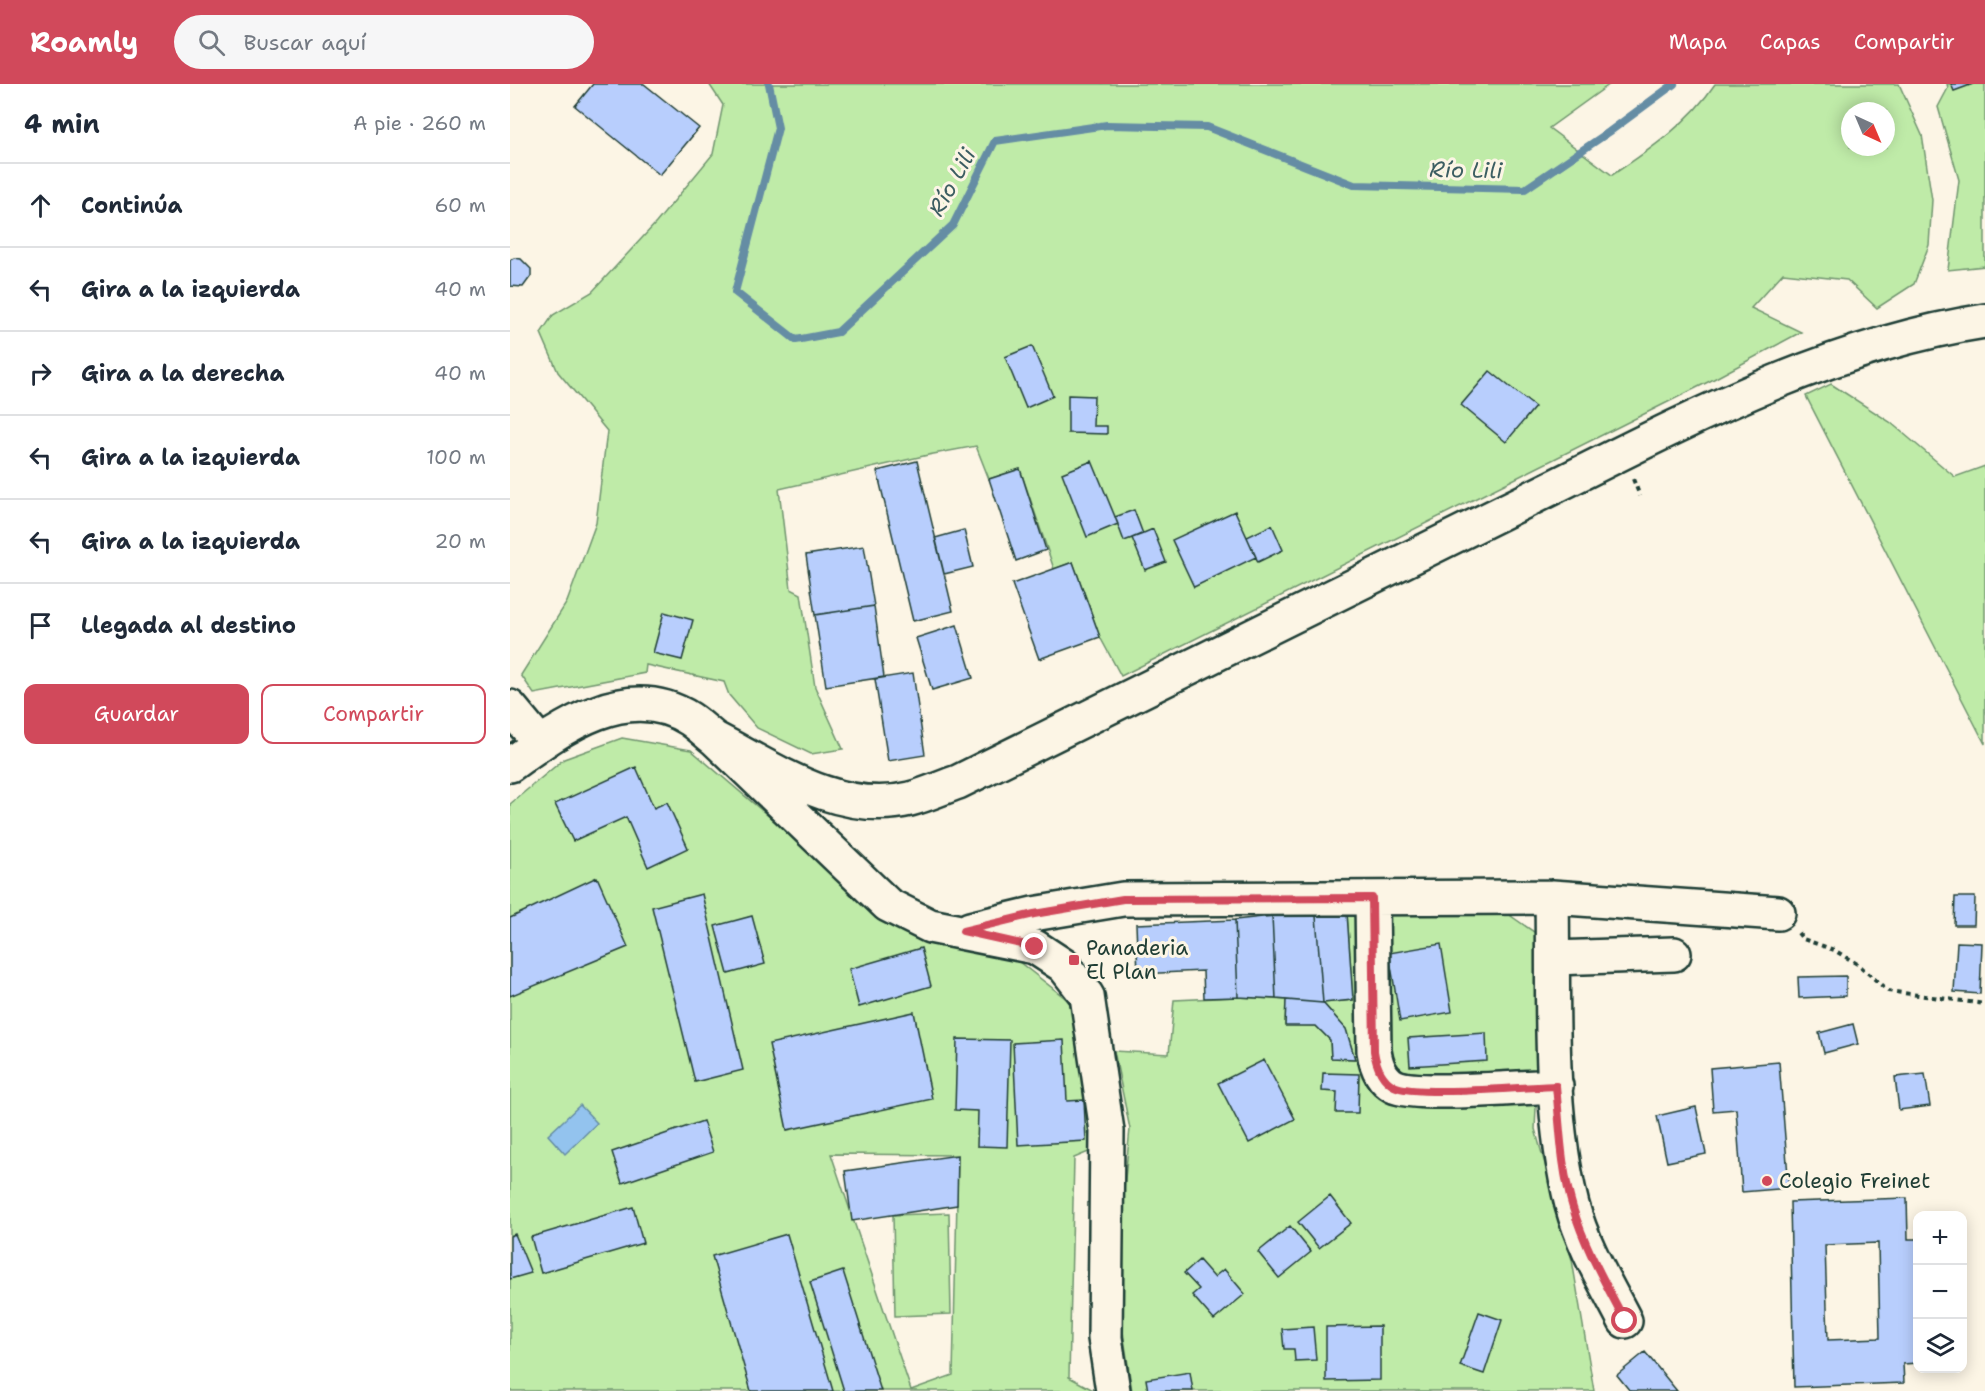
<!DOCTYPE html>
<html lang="es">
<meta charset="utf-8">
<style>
body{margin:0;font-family:"Shantell Sans",sans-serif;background:#f6f6f7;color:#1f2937}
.controls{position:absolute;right:18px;bottom:18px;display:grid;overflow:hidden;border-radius:12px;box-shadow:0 3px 15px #0003}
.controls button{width:54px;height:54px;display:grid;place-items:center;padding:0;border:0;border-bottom:2px solid #e0e1e3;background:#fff;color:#1f2937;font:30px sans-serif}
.compass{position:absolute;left:1331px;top:18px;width:54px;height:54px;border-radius:50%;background:#fff;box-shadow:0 3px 15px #0003;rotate:136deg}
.stop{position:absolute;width:18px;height:18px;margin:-14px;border:4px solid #d1495b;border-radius:50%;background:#fff}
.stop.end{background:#d1495b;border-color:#fff;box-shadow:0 2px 6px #0008}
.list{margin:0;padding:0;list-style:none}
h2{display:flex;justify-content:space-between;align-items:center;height:78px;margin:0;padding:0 24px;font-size:26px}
h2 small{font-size:20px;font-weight:400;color:#747a83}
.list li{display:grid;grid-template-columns:39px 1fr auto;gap:18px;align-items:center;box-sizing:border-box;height:84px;padding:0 24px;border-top:2px solid #e0e1e3}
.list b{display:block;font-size:22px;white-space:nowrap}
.list em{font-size:20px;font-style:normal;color:#747a83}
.actions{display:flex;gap:12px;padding:18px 24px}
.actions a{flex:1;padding:14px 0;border:2px solid #d1495b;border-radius:12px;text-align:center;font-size:21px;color:#d1495b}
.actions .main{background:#d1495b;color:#fff}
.icon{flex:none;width:33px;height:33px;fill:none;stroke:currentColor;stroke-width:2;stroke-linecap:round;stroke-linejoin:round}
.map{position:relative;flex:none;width:1475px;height:1307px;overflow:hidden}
header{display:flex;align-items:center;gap:36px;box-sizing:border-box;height:84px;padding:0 30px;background:#d1495b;color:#fff}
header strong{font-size:28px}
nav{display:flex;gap:33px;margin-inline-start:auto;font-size:21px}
.search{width:420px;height:54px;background:#f6f6f7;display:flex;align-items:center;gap:15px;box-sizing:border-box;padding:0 21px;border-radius:33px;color:#747a83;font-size:22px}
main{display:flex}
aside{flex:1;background:#fff}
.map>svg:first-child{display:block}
.green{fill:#bfeba8;stroke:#6f946e;stroke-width:1.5;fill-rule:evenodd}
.water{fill:#93c3ee;stroke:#658da4;stroke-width:1.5}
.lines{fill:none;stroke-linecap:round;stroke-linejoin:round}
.stream{stroke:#658da4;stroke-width:8}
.building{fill:#b8cefd;stroke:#1f3d34;stroke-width:1.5;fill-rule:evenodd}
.minor-casing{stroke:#1f3d34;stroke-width:38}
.path{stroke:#1f3d34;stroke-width:4;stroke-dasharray:4.5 4.5;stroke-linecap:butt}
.minor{stroke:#fcf5e5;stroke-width:33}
.route{stroke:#d1495b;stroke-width:8}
.poi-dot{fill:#d1495b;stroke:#fcf5e5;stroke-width:2}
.labels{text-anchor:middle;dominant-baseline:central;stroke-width:6;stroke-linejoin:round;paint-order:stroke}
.poi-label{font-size:21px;fill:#1f3d34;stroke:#fcf5e5;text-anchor:start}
.water-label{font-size:22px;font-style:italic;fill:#3c5e62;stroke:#fcf5e5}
</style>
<header>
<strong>Roamly</strong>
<div class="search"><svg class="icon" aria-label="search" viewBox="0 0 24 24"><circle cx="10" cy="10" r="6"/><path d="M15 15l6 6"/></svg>Buscar aquí</div>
<nav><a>Mapa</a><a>Capas</a><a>Compartir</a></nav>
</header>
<main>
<aside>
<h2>4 min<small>A pie · 260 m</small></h2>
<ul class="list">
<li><svg class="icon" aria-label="ahead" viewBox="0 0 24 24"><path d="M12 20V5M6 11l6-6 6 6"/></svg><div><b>Continúa</b></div><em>60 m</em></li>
<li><svg class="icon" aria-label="left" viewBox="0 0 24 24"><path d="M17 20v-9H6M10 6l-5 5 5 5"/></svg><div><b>Gira a la izquierda</b></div><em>40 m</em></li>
<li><svg class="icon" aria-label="right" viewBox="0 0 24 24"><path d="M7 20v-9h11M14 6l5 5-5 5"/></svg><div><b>Gira a la derecha</b></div><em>40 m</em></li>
<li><svg class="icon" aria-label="left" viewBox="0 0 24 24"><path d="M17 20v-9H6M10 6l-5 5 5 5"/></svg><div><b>Gira a la izquierda</b></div><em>100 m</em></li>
<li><svg class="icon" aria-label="left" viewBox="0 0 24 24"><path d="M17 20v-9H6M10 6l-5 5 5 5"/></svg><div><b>Gira a la izquierda</b></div><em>20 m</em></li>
<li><svg class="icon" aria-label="arrive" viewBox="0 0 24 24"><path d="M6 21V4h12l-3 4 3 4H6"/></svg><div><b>Llegada al destino</b></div></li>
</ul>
<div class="actions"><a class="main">Guardar</a><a>Compartir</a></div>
</aside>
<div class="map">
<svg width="1475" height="1307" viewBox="0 0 1475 1307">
<rect width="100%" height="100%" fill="#fcf5e5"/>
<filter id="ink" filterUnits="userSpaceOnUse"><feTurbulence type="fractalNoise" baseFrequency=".0167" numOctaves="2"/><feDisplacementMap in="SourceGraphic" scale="12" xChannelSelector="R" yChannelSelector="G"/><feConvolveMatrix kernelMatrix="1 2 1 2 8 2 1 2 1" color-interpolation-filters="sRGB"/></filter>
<g filter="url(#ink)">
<path class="green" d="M199 0H1100L1039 44 1102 91C1140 66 1180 38 1205 0H1389L1412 51 1422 116 1419 161 1404 200 1367 224 1337 196 1273 189 1241 224 1291 248 1200 297 611 592 590 553 563 478 544 485 510 385 479 395 466 362 418 371 269 405 281 505 291 510 305 603 333 665 301 670 247 644 219 611 214 598 136 581 135 589 24 610 11 591 57 518 86 439 97 347 48 288 31 249 43 231 82 208 146 139 203 70 213 21ZM1340 27H1376V63H1340Z
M1437 0H1475V182L1438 186 1449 96 1428 23 1438 4Z
M1321 300 1380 338 1445 393 1475 382V660L1296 312Z
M112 654 181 666 384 839 458 866 509 878 573 928 593 1062 564 1074 559 1293 585 1307H0V720L54 675ZM321 1070 448 1071 443 1291 401 1306Z
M837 829 998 830 1034 855 1025 1045 1062 1176 1084 1307H622L605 1194 620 1045 604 967 659 970 664 916 728 913 776 916 775 941 806 942 820 956 821 974 845 975 836 945 813 919 843 916Z
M439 1129 441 1230 385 1232 383 1131Z"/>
<path class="water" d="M70 1021 87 1039 55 1070 38 1051Z"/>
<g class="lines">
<path class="stream" d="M259 0 268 44 225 208 286 256 328 248 443 141 485 57 597 41 697 43 844 101 1015 105 1099 48 1164 0"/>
</g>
<path class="building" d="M83 0H134L189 44 150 91 65 22Z
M1441 0H1463L1444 7Z
M4 174 11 175 21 185V192L13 203 0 202V176Z
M522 262 543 312 516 324 495 273Z
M980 287 1025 323 996 358 951 321Z
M558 311 584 312 583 342H597V350L558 349Z
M407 377 443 527 403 537 367 387Z
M582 377 608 440 577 453 552 389Z
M510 385 536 466 506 477 479 395Z
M624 426 633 450 614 457 605 433Z
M725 427 746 473 684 503 662 456Z
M762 441 773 466 748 478 737 453Z
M643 445 656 478 635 486 622 454Z
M454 446 463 483 434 490 425 454Z
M354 462 364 522 305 531 296 471Z
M563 478 590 553 529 575 502 500Z
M364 522 374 593 316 602 305 531Z
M154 528 183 536 172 576 143 569Z
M447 541 463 594 422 606 406 554Z
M403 589 415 671 378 677 365 595Z
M126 683 144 724 157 718 178 764 138 783 116 733 63 757 45 720Z
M87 793 118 863 0 912V834Z
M192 810 233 986 185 998 142 823Z
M1445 813H1465L1464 841H1444Z
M837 829 843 916 813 919 806 832Z
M242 832 255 880 218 890 205 842Z
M762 832 766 915 728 913 725 836Z
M762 832H806L813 919 766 915Z
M725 836 728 913 694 914 693 887 628 890 626 840Z
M1447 858 1472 859 1470 910 1444 908Z
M931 860 942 928 890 937 879 869Z
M411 864 421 902 349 923 339 885Z
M1336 892V912L1289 914 1288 893Z
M776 916 813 919 836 945 845 975 821 974 820 956 806 942H775Z
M404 928 422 1015 277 1046 259 960Z
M1343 940 1348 960 1314 969 1309 949Z
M976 949 977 977 900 982 898 954Z
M447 955 500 956 497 1063 467 1062 468 1027 445 1026Z
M554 956 557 1017 574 1016 576 1057 508 1061 503 959Z
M754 976 785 1035 739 1059 708 999Z
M1269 978 1279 1104 1232 1108 1226 1025 1203 1027 1200 984Z
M813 989 849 990 848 1029H826L827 1008 812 1007Z
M1415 990 1420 1022 1389 1026 1385 993Z
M1186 1023 1196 1070 1157 1078 1147 1032Z
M193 1037 203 1068 112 1099 102 1068Z
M448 1071 447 1121 342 1137 335 1087Z
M820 1112 841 1139 809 1164 788 1138Z
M1397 1114 1398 1155H1408V1279L1393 1280 1394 1299 1284 1303 1280 1118ZM1368 1159 1370 1254 1318 1256 1315 1161Z
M123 1123 133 1159 31 1189 21 1153Z
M780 1142 801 1168 769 1194 748 1168Z
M5 1150 21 1189 0 1195V1152Z
M277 1150 323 1307H241L202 1172Z
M689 1176 704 1193 714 1185 735 1210 704 1236 682 1211 689 1205 674 1189Z
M333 1187 371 1307H334L300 1198Z
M969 1228 992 1236 974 1290 950 1282Z
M870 1242V1296L816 1297V1243Z
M803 1243 806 1276 785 1277 784 1265H774L772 1245Z
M1135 1268 1167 1307H1120L1107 1291Z
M680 1288 683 1307H638L636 1295Z"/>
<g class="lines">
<defs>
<path id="minor" d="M0 623 30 659
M205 655C265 686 330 732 400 715 416 711 433 703 448 698 631 607 814 517 997 426 1150 351 1305 263 1475 237
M0 681C51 644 117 595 180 635 189 641 197 649 205 655L378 821 420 842 525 863 554 882 577 912 597 1047 595 1254 603 1307
M1042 813C1044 915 1037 1022 1062 1121 1073 1162 1096 1200 1115 1237
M862 814 864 967C866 981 871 995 884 1002 906 1013 1015 1003 1046 1002
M460 845 523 830 613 815 1042 813 1268 829
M1043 874 1164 870"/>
</defs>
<use href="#minor" class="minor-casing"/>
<path class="path" d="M1123 395 1130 412
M1288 849 1293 855 1324 866 1349 881 1378 907 1475 920"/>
<use href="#minor" class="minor"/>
</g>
</g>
<g class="lines" filter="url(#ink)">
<path class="route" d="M525 863 453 847 524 830 613 815 862 814 864 967C866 981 871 995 884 1002 905 1013 1015 1003 1046 1002 1050 1042 1051 1085 1063 1124 1075 1164 1096 1200 1115 1237"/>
</g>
<g class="poi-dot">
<rect x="558" y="870" width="12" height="12" rx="3"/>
<circle cx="1257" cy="1097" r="6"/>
</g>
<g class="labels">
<g class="poi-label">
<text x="576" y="864">Panaderia<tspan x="576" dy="24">El Plan</tspan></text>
<text x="1269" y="1097">Colegio Freinet</text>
</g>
<g class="water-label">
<text transform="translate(956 86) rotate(1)">Río Lili</text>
<text transform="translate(442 98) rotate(-61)">Río Lili</text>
</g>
</g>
</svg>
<div class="controls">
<button>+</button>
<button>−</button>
<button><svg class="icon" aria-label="layers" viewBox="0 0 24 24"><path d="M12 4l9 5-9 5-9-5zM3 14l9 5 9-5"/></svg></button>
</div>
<svg class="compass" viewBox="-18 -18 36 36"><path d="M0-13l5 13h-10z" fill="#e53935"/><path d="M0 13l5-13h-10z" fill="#747a83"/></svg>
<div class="stop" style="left:1115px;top:1237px"></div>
<div class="stop end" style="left:525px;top:863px"></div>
</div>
</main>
